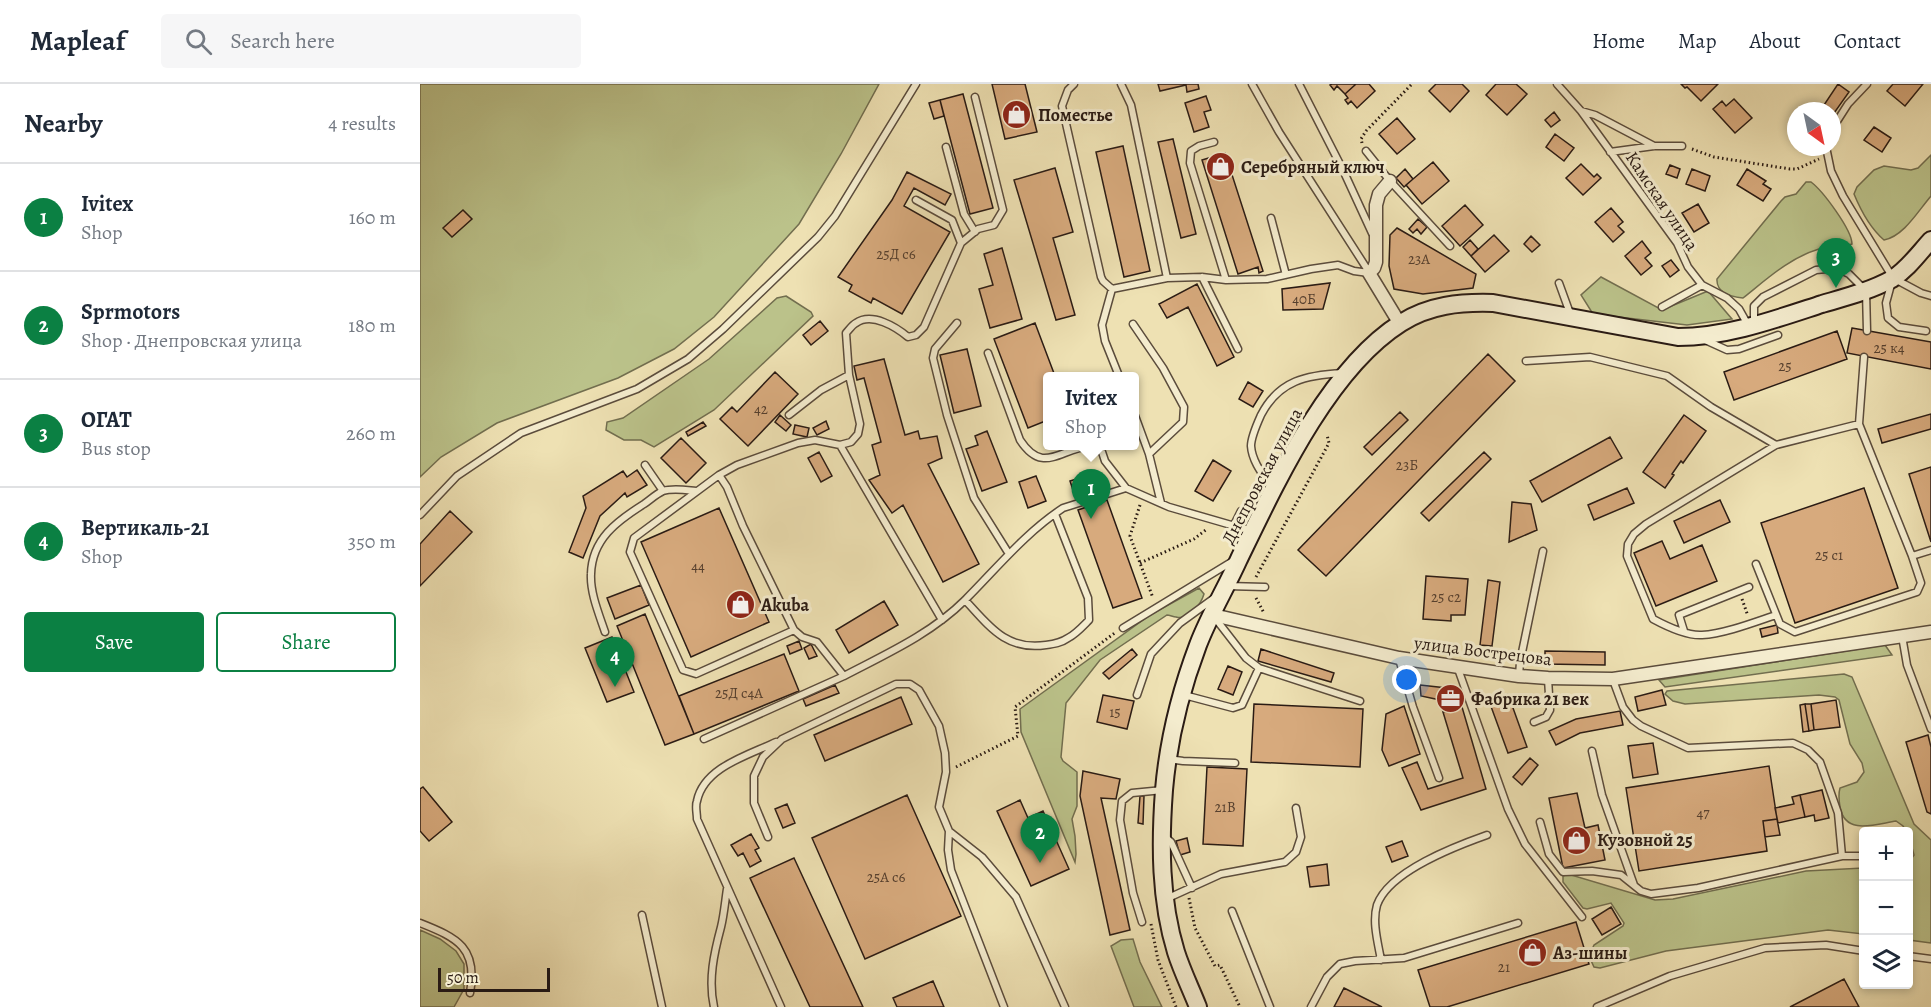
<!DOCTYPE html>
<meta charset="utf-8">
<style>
body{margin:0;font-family:Alegreya,serif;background:#f6f6f7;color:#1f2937}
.controls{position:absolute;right:18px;bottom:18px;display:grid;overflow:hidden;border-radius:6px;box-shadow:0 3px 9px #0003}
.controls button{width:54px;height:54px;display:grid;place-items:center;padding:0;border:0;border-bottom:2px solid #e0e1e3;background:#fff;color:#1f2937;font:30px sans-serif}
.compass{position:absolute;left:1367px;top:18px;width:54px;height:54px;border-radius:50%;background:#fff;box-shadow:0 3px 9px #0003;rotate:147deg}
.scale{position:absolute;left:18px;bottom:15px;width:112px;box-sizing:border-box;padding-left:6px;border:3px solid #2a1b14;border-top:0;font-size:16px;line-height:21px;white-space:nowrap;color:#2a1b14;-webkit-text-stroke:4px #f4ecce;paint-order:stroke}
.you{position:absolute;left:987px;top:596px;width:21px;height:21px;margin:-15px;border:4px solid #fff;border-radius:50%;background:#1a73e8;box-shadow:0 0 0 9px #1a73e833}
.badge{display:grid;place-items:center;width:39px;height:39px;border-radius:50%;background:#0b8043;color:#fff;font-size:20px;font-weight:700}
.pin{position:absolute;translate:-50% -50px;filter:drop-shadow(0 2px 3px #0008)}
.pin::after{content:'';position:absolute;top:32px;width:21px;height:18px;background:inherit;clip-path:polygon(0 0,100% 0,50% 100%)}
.popup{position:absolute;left:623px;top:288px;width:96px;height:78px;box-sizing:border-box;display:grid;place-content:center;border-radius:6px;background:#fff;filter:drop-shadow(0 2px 4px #0005);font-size:20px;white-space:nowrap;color:#747a83}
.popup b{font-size:22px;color:#1f2937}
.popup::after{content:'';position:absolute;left:50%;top:100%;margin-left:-12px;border:12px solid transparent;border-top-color:#fff}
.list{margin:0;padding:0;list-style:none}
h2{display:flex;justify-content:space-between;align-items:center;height:78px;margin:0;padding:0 24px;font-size:26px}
h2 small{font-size:20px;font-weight:400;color:#747a83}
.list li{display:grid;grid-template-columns:39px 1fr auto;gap:18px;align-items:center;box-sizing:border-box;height:108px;padding:0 24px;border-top:2px solid #e0e1e3}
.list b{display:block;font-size:22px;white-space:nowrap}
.list p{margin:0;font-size:20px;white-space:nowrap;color:#747a83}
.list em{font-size:20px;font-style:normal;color:#747a83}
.actions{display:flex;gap:12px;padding:18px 24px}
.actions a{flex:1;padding:14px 0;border:2px solid #0b8043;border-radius:6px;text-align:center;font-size:21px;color:#0b8043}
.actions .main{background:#0b8043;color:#fff}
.icon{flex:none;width:33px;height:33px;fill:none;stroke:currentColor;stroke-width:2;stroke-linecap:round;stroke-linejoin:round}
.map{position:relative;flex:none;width:1511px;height:923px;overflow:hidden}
header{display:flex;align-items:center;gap:36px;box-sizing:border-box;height:84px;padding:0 30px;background:#fff;border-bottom:2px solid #e0e1e3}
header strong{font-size:28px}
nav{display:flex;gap:33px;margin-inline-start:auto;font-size:21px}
.search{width:420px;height:54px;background:#f6f6f7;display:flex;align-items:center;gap:15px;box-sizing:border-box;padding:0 21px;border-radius:6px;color:#747a83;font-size:22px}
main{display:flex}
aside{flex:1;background:#fff}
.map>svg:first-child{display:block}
.green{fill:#bbc28a;stroke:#726e4f;stroke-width:1.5}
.building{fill:#d7aa7d;stroke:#2a1b14;stroke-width:1.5}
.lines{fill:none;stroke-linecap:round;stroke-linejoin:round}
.service-casing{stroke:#5b4c3c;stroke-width:9}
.minor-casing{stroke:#5b4c3c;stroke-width:15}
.secondary-casing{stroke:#2a1b14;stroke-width:20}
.path{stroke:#2a1b14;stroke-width:3;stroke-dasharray:1.5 3;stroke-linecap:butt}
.service{stroke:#f4ecce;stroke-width:6}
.minor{stroke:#f4ecce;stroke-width:12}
.secondary{stroke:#f4ecce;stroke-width:16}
.labels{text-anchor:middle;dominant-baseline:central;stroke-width:6;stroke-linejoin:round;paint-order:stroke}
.number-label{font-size:15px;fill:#553f2e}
.poi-label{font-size:18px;font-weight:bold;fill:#2a1b14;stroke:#f4ecce;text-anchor:start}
.street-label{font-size:18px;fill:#2a1b14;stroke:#f4ecce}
</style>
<header>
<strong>Mapleaf</strong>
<div class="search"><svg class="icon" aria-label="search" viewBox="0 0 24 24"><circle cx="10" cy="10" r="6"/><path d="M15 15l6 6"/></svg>Search here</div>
<nav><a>Home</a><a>Map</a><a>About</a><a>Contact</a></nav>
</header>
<main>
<aside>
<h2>Nearby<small>4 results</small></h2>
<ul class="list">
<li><span class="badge">1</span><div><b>Ivitex</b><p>Shop</p></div><em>160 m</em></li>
<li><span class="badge">2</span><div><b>Sprmotors</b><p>Shop · Днепровская улица</p></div><em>180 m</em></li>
<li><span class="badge">3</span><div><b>ОГАТ</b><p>Bus stop</p></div><em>260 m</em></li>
<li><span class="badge">4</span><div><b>Вертикаль-21</b><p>Shop</p></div><em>350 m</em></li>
</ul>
<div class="actions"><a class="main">Save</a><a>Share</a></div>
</aside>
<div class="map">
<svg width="1511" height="923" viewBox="0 0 1511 923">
<rect width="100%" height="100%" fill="#eee1b3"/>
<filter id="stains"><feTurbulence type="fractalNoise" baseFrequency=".00333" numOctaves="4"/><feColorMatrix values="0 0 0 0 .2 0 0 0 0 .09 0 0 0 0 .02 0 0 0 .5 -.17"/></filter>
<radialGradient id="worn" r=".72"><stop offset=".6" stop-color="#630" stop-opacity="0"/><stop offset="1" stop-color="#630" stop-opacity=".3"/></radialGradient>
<path class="green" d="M0 0H459L421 70 379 140 294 233 254 265 198 294 77 339 21 373 0 393Z
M1511 71V112C1498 127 1484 152 1464 156 1450 144 1441 127 1434 110L1437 103 1454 86 1464 82 1491 86 1498 84Z
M1386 98H1391C1403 107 1432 146 1432 160 1421 165 1410 162 1399 165 1369 174 1347 195 1323 214 1312 213 1296 209 1297 195L1361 117 1365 113 1376 110Z
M1181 193 1242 226 1288 207 1312 235 1267 241 1173 230 1161 211Z
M366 212 391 228 393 232 294 326 234 363 221 356H204L186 346 187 338 203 334 289 275 357 214Z
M779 504 784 510C781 520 769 537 756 533 753 533 750 531 747 531L680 576 646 619 641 673 643 677 657 688V722L652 735 655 752 656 770 655 778 601 648 600 625 730 531Z
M1465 561 1472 571 1245 603 1239 596Z
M1424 590 1432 593 1494 740 1511 756V859L1489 856V778L1494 771 1488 748 1486 747 1483 742 1476 737C1456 740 1425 752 1420 723 1419 717 1418 711 1420 704L1437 698 1444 688 1442 679 1430 660 1419 616 1415 613 1399 611 1265 620 1253 617 1245 610 1247 607Z
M1443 784V850L1408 846 1246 867 1180 884 1174 883 1169 872 1174 861 1203 842 1204 839 1191 819 1167 825 1163 824 1143 798V792L1148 790 1235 816 1253 815 1386 787Z
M0 846 20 855 36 867 44 880V905L34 923H0Z
M713 855 720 878 742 923H714L691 862 701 856Z"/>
<path class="building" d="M572 0H605L617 48 585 55Z
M738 0H778L779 5 767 8 766 1 740 7Z
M912 0H936L925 10 917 2 914 6 910 1Z
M936 0H949L955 7 937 24 931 17 928 20 925 16 928 14 925 10Z
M1016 0H1042L1049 7 1030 28 1009 7Z
M1076 0H1096L1107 10 1087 31 1066 11Z
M1261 0H1298L1281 17 1267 3 1265 4Z
M1418 0 1429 8 1412 32V27H1400Z
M1473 0H1503L1485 22 1467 7Z
M543 10 573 124 550 130 520 16Z
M786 12 791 26 784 28 789 43 774 48 765 19Z
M1314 15 1332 34 1315 49 1293 25 1302 17 1306 22Z
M520 16 524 32 514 35 509 19Z
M1134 28 1140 36 1131 43 1125 36Z
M977 34 995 55 977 70 959 50Z
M1454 43 1471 54 1462 68 1444 56Z
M1135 50 1154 64 1144 77 1126 63Z
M753 55 776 150 761 154 738 58Z
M703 62 730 187 704 193 676 68Z
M805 69 843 187 839 189 838 183 818 190 782 76Z
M1013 78 1029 97 1002 120 986 101Z
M1161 80 1174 93 1177 90 1181 94 1163 111 1146 94Z
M1250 81 1260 85 1257 94 1246 90Z
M635 84 653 148 633 154 655 231 636 236 594 96Z
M985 85 993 95 984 103 976 94Z
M1272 85 1290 92 1285 107 1266 100Z
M1327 85 1346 97 1343 100 1351 105 1343 117 1317 101Z
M487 88 531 110 525 121 494 104 484 122 530 148 482 230 453 214 451 219 429 207 432 201 418 193 472 116Z
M1278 120 1289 139 1274 148 1262 129Z
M1045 121 1063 141 1040 162 1022 142Z
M1191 124 1203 138 1198 142 1204 148 1193 158 1175 138Z
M43 126 52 135 32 153 23 144Z
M998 135 1007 143 1001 150 997 145 993 149 989 145Z
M977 144 1056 190 1053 204 1003 210 974 205 969 182 970 151Z
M1074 151 1089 167 1065 188 1051 172Z
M1111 152 1120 161 1112 168 1104 160Z
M1050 156 1058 165 1051 172 1043 163Z
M1222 157 1231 169 1225 174 1232 182 1221 191 1205 172Z
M582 164 602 235 570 244 559 205 573 201 564 170Z
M1251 176 1259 186 1250 193 1242 182Z
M910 199 903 225 863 226 862 205Z
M777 200 814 273 797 282 768 223 747 234 739 220Z
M400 237 408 247 391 261 383 251Z
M615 239 635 292H628V336L608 344 574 255Z
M1432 244 1511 258V285L1427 269Z
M1417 247 1427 275 1314 316 1304 288Z
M547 265 561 322 534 329 520 271Z
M1068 270 1095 297 906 492 878 466Z
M464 275 485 351 498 347 500 355 517 352 522 374 508 380 559 480 523 498 483 421 472 429 449 396 460 391 452 361 461 358 444 294 437 296 434 282Z
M355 288 378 310 328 362 300 335 312 323 317 328Z
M828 298 843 307 833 323 819 315Z
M980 328 988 336 952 371 944 363Z
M1511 330V345L1462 359 1458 345Z
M360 331 371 341 366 347 355 338Z
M1264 331 1286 347 1263 379 1261 377 1252 390 1254 391 1245 404 1223 388Z
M406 337 409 345 397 351 393 344Z
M283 338 286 342 268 352 266 348Z
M375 341 389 344 387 353 373 350Z
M567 347 587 398 562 407 546 365 558 361 555 352Z
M1190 353 1202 374 1122 418 1110 397Z
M261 354 286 379 266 399 241 374Z
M399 368 412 392 401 398 388 374Z
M1064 368 1071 375 1009 437 1001 429Z
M793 376 811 387 793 417 775 407Z
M1511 383V458L1489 390Z
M217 386 227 401 207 413 205 409 180 432 163 474 149 468 166 424 163 412 203 387 207 393Z
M676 389 682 407 656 415 650 397Z
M616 392 626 417 608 424 599 398Z
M1207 404 1214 419 1174 436 1168 421Z
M1444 404 1478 504 1375 539 1341 439Z
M687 416 722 514 693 524 658 426Z
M1300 416 1310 438 1264 459 1254 437Z
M1092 418 1111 420 1117 446 1089 458Z
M299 424 349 538 271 573 221 458Z
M30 427 52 448 0 502V460Z
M1242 457 1250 475 1282 461 1297 497 1236 522 1214 469Z
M1006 492 1048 495 1045 531H1031V537L1003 535Z
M1068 496 1080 498 1072 562 1060 561Z
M221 501 229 521 195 535 187 514Z
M464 517 478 541 429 569 416 546Z
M225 530 274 650 245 661 197 542Z
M1357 541 1358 549 1342 553 1340 545Z
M192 553 214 608 187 618 165 564Z
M379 557 382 565 370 570 367 562Z
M391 560 397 572 389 575 384 564Z
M712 565 717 571 689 595 683 589Z
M841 565 914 589 911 598 838 577Z
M1125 567 1185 568V581L1125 580Z
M364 570 379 607 274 650 259 612Z
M808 582 822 588 813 611 798 605Z
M415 601 419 609 386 622 383 615Z
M1000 601 1036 605 1042 623 1023 628 1020 616 1001 612Z
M1242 606 1246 621 1218 627 1215 613Z
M1088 610 1107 663 1088 669 1069 617Z
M683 611 714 617 707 645 677 638Z
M481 613 492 640 405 677 394 651Z
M1416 616 1420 643 1394 646 1391 620Z
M834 620 943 625 940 683 831 678Z
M1385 620 1389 647 1383 648 1380 621Z
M1385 620H1391L1394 646 1389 647Z
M984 622 1000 670 969 682 962 666 966 630Z
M1042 623 1066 705 1001 726 982 684 997 678 1008 705 1043 694 1023 628Z
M1200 627 1203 641 1160 649 1136 661 1129 647 1156 635Z
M1508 651 1511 663V730L1507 728 1486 658Z
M1233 659 1238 690 1213 694 1208 662Z
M1110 674 1118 681 1102 701 1093 693Z
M1349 682 1357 735 1343 737 1347 767 1219 787 1206 704Z
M787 683 827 685 823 762 783 760Z
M663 687 700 695 696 715 681 714 710 846 690 851 660 712Z
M3 703 32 738 9 757 0 747V705Z
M1402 706 1409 734 1395 737 1394 731 1385 733 1380 711Z
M1157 709 1165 744 1178 741 1185 776 1143 784 1129 714Z
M487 711 541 832 445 875 392 754Z
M1380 711 1385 733 1358 739 1355 724 1374 720 1372 713Z
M720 712H724L723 740 718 739Z
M600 716 608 734 623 727 649 785 611 802 577 727Z
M367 720 375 739 363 744 355 725Z
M1357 735 1360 751 1345 753 1343 737Z
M331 750 339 764 335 766 341 777 330 783 323 769 318 772 311 761Z
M767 754 770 768 760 771 756 757Z
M982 757 988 772 972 778 966 763Z
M374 774 443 923H390L330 794Z
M907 780 909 801 890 803 887 783Z
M1191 823 1201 840 1182 851 1172 835Z
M1156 838 1169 880 1027 923H1010L998 886Z
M1424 895 1439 923H1370Z
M513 897 524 923H477L473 914Z
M924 904 962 923H914Z"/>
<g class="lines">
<defs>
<path id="service" d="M654 0 648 6 642 22 681 193 683 197 692 205 747 194 782 193 806 196 847 195 891 185 918 181 934 187 949 189
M701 0 711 21 747 194
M832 0 859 48 949 188
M879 0 923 86 952 149
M1137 0 1161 27 1257 159 1268 183 1282 201 1307 214 1319 225 1328 241
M555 13 583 126 574 141 558 145 541 159 504 243 496 251 488 253C476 243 452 228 436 239 432 241 429 246 426 249L429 291 440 340 438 350 431 358 420 361 395 356 378 359 317 381 299 391 214 454 210 468 263 586 276 590 374 546 382 553 397 558 424 592C466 570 511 550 545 516 577 484 605 449 643 424L706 404 749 423 832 447
M1161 27 1175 31 1234 62
M1412 45 1428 20 1447 0
M794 58 779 62 771 67 770 79 806 196
M526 63 544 130 555 148
M1406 63 1411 87 1423 112 1473 194 1501 209 1511 212
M946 67 970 97 1030 162
M1190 68 1234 62H1262
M496 116 532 136 541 159
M851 134 866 191
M782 193 818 265
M1472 197 1466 219 1468 234 1479 243 1506 247
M1139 199 1151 232
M692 205 682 241 685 257 699 292
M1242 223 1282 201
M537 239 515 265 513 274 527 331 554 414 589 470
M713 240 743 284 764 323 763 338 729 370 714 329
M1334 240V222L1343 213 1396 186 1417 184 1429 190 1446 207 1447 247
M1285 256 1307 266 1319 265 1358 251
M568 269 600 356C623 391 639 365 670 362
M1444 273 1439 340 1492 472 1511 466
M1106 277 1170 273 1247 292 1291 323 1356 361
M369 331 401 306 429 291
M420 361 522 536
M675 362 682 368 685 377 706 404
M729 370 741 419
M225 381 243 407
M299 391 307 403 323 442 374 546
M852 404C844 392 832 378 831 362 831 353 837 340 841 331 859 296 887 291 923 289
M0 431 37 392 101 349 217 305 268 275 303 245 398 153 415 132 496 0
M814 441 821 427 828 425 840 428
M1336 480 1360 540 1375 548 1497 508 1501 499 1492 472
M807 502 845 503
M545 516C569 542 586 567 626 561 634 560 641 559 648 554 656 550 663 542 669 536L668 514 635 430
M1356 531C1335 538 1304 550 1282 551 1267 552 1246 542 1233 535L1207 472 1208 460 1214 450 1226 440 1356 361 1439 340
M795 534 826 574 839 584 940 617
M703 544 813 477
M1264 547 1259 531 1329 503
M185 548C179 530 170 509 171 490 172 455 197 437 224 420 230 416 236 410 243 407 253 404 265 406 276 407
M1482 552 1487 581 1511 645
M979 575 993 623 1019 694
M1037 582 1088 725 1105 760 1162 833
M1099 592 1100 578 1123 467
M1193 596 1203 623 1213 636 1221 642 1268 664 1373 659 1388 666 1400 678 1418 729 1422 772H1444
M717 611 731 570 760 539 793 515
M764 611 813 624 822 621 839 584
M1114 638 1126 633 1130 626 1128 595
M284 655 424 592
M356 658C329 671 284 683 277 717 275 722 277 729 277 735L361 923
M1172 667 1182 711 1214 801
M748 675 763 677 815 679
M1120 738 1129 770 1143 788 1172 787 1201 791 1221 807 1231 810 1278 804 1422 772
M529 747 562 773 596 813 645 923
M744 752 751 758 772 804
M348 753 334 719V692L343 673 362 655 476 600H490L499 606 519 642 525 669 526 688 519 723 529 747 528 766 531 786 584 923
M746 815 801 790 865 778 876 768 881 753 876 724
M812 827 850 923
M222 831 242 923
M722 838 713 809 700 736 702 717 712 709 743 706
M0 839C38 854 58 864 50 909
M1488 872 1511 875
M961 876C958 859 952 838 957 821 969 787 1036 762 1067 751
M294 923C288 896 294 869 301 843 304 831 305 818 307 805
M891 923 907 893 920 880 935 877 984 874 1098 839
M1177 923 1250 892 1345 864 1406 861 1444 867"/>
<path id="minor" d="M970 97 959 110 956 121V178L954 184 949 189 980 240
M793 531 979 574 1099 592 1128 594 1193 595 1511 548"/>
<path id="secondary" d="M778 923C771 905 762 887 756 868 740 816 740 760 744 706 748 659 761 606 778 561 789 532 806 504 819 475 856 399 908 285 981 239 1009 221 1040 218 1073 219L1258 253C1307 253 1356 235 1402 220 1426 213 1450 207 1472 195 1488 185 1499 169 1511 156"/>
</defs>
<use href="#service" class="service-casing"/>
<use href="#minor" class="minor-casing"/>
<use href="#secondary" class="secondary-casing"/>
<path class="path" d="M942 59 941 55 946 47 992 0
M1272 65 1294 73 1370 85H1377L1399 75
M720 421 710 452 733 514
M720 479 774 455 787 445
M836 493 909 359 907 351
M836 514 844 529
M1322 515 1328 532
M536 683 598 652 595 623 696 548
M769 814 775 844 795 882 800 881 820 923
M731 840 738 876 756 923"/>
<use href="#service" class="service"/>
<use href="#minor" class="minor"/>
<use href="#secondary" class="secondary"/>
</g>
<defs>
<symbol id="shop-disc" viewBox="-11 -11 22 22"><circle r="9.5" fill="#8f2418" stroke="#f4ecce"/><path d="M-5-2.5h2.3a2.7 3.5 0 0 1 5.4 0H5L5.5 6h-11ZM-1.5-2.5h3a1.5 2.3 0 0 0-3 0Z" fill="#fff"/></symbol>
<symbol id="office-disc" viewBox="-11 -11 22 22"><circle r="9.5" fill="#8f2418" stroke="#f4ecce"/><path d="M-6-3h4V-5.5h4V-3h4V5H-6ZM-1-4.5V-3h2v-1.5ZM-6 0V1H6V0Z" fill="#fff"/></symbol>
</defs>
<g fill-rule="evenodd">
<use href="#shop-disc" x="580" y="14" width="33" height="33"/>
<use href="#shop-disc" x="784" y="66" width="33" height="33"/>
<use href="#shop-disc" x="304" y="504" width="33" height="33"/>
<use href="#office-disc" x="1014" y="598" width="33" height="33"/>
<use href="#shop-disc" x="1140" y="740" width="33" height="33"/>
<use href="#shop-disc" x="1096" y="852" width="33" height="33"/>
</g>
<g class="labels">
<g class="number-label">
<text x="476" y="170">25Д с6</text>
<text x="999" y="175">23А</text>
<text x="884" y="215">40Б</text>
<text x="1469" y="264">25 к4</text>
<text x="1365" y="282">25</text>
<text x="341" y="325">42</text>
<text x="987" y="381">23Б</text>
<text x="1409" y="471">25 с1</text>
<text x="278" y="482">44</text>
<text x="1026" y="513">25 с2</text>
<text x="319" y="609">25Д с4А</text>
<text x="695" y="628">15</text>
<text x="805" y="723">21В</text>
<text x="1283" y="729">47</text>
<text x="466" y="793">25А с6</text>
<text x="1084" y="883">21</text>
</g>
<g class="poi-label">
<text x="618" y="31">Поместье</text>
<text x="821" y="83">Серебряный ключ</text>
<text x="341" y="521">Akuba</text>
<text x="1051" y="615">Фабрика 21 век</text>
<text x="1177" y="756">Кузовной 25</text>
<text x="1133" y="869">Аз-шины</text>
</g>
<g class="street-label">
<text transform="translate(1242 117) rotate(56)">Камская улица</text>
<text transform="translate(842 392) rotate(-62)">Днепровская улица</text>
<text transform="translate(1063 567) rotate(7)">улица Вострецова</text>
</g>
</g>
<rect width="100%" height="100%" filter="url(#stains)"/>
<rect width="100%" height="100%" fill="url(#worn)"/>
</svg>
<div class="controls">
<button>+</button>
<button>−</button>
<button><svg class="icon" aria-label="layers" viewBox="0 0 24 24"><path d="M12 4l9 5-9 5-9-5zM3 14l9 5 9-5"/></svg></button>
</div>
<svg class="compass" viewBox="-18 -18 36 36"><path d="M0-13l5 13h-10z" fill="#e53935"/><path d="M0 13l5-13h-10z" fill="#747a83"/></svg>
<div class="scale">50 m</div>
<div class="you"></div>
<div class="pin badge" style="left:671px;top:435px">1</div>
<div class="popup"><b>Ivitex</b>Shop</div>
<div class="pin badge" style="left:620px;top:779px">2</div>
<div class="pin badge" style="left:1416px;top:204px">3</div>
<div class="pin badge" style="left:195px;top:603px">4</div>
</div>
</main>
